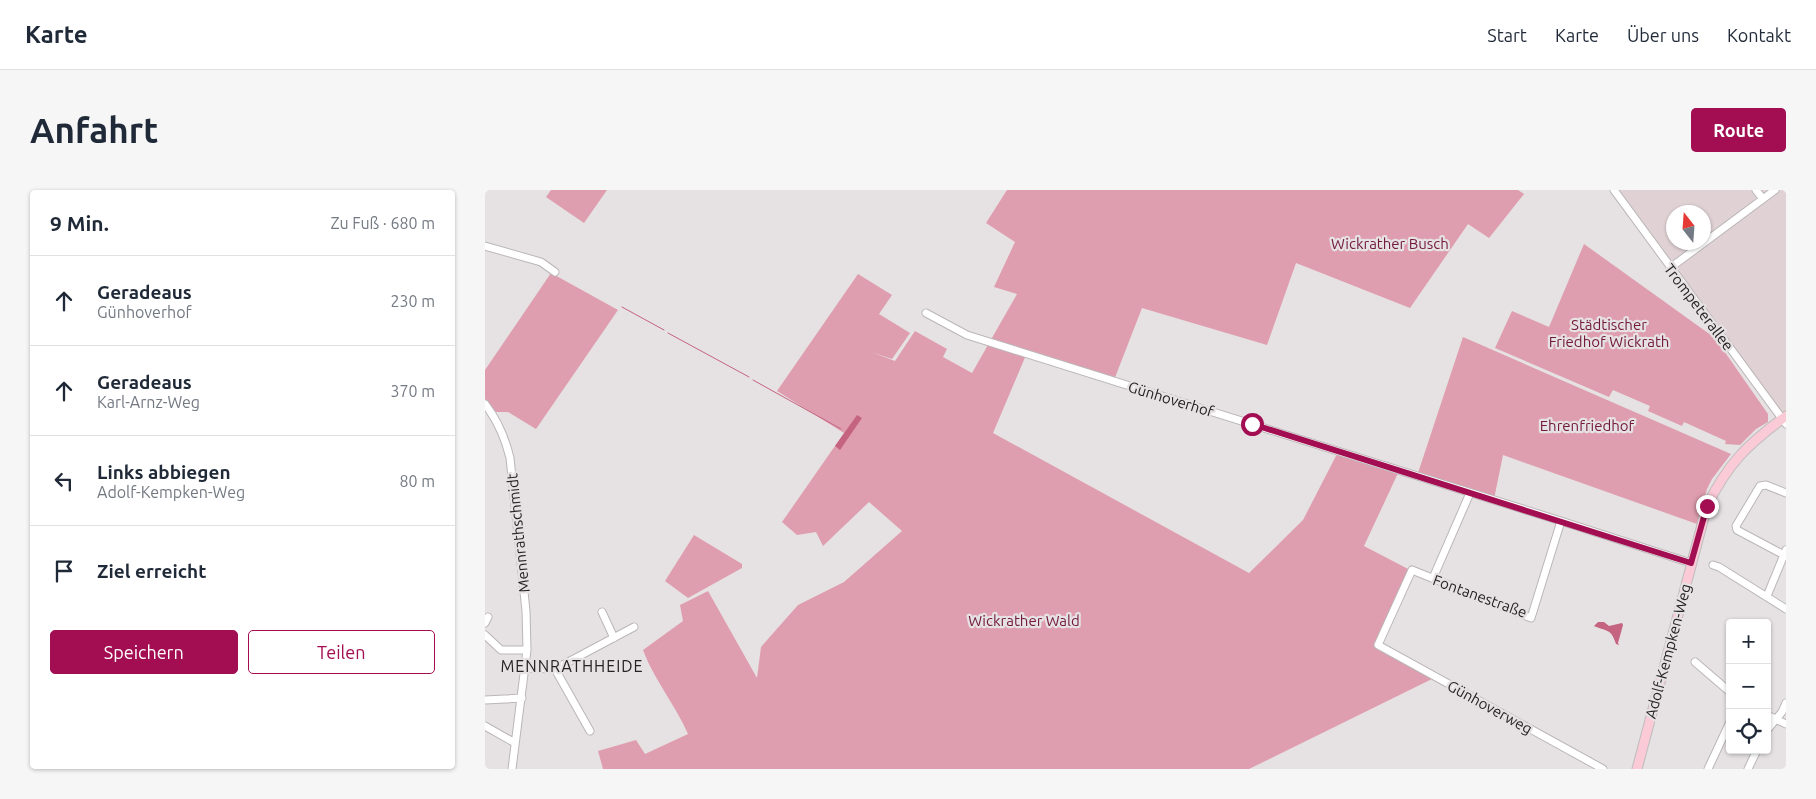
<!DOCTYPE html>
<html lang="de">
<meta charset="utf-8">
<style>
body{margin:0;font-family:Ubuntu,sans-serif;background:#f6f6f7;color:#1f2937}
.controls{position:absolute;right:15px;bottom:15px;display:grid;overflow:hidden;border-radius:5px;box-shadow:0 1px 4px #0004}
.controls button{width:45px;height:45px;display:grid;place-items:center;padding:0;border:0;border-bottom:1px solid #e0e1e3;background:#fff;color:#1f2937;font:25px sans-serif}
.compass{position:absolute;left:1181px;top:15px;width:45px;height:45px;border-radius:50%;background:#fff;box-shadow:0 1px 4px #0004;rotate:343deg}
.stop{position:absolute;width:15px;height:15px;margin:-11px;border:4px solid #a20e51;border-radius:50%;background:#fff}
.stop.end{background:#a20e51;border-color:#fff;box-shadow:0 1px 5px #0008}
.list{margin:0;padding:0;list-style:none}
h2{display:flex;justify-content:space-between;align-items:center;height:65px;margin:0;padding:0 20px;font-size:21px}
h2 small{font-size:16px;font-weight:400;color:#747a83}
.list li{display:grid;grid-template-columns:32px 1fr auto;gap:15px;align-items:center;box-sizing:border-box;height:90px;padding:0 20px;border-top:1px solid #e0e1e3}
.list b{display:block;font-size:19px;white-space:nowrap}
.list p{margin:0;font-size:16px;white-space:nowrap;color:#747a83}
.list em{font-size:16px;font-style:normal;color:#747a83}
.actions{display:flex;gap:10px;padding:15px 20px}
.actions a{flex:1;padding:11px 0;border:1px solid #a20e51;border-radius:5px;text-align:center;font-size:18px;color:#a20e51}
.actions .main{background:#a20e51;color:#fff}
.icon{flex:none;width:28px;height:28px;fill:none;stroke:currentColor;stroke-width:2;stroke-linecap:round;stroke-linejoin:round}
.map{position:relative;flex:none;width:1301px;height:579px;overflow:hidden;border-radius:5px}
header{display:flex;align-items:center;gap:30px;box-sizing:border-box;height:70px;padding:0 25px;background:#fff;border-bottom:1px solid #e0e1e3}
header strong{font-size:24px}
nav{display:flex;gap:28px;margin-inline-start:auto;font-size:18px}
.intro{display:flex;align-items:center;justify-content:space-between;box-sizing:border-box;height:120px;padding:0 30px}
h1{margin:0;font-size:35px}
.button{padding:12px 22px;border-radius:5px;background:#a20e51;color:#fff;font-size:18px;font-weight:700}
main{display:flex;gap:30px;padding:0 30px}
aside{flex:1;background:#fff;border-radius:5px;box-shadow:0 1px 4px #0004}
.map>svg:first-child{display:block}
.built{fill:#dfd1d4;fill-rule:evenodd}
.green{fill:#df9eaf}
.water{fill:#c46481}
.lines{fill:none;stroke-linecap:round;stroke-linejoin:round}
.stream{stroke:#c46481;stroke-width:1}
.minor-casing{stroke:#bbb6b7;stroke-width:9}
.major-casing{stroke:#bdbdbd;stroke-width:11}
.minor{stroke:#fff;stroke-width:7}
.major{stroke:#fbcad7;stroke-width:9}
.route{stroke:#a20e51;stroke-width:6}
.labels{text-anchor:middle;dominant-baseline:central;stroke-width:4.5;stroke-linejoin:round;paint-order:stroke}
.park-label{font-size:15px;fill:#72193b;stroke:#e6e1e2}
.street-label{font-size:15px;fill:#242223;stroke:#e6e1e2}
.neighbourhood-label{font-size:16px;letter-spacing:1px;fill:#242223;stroke:#e6e1e2}
</style>
<header>
<strong>Karte</strong>
<nav><a>Start</a><a>Karte</a><a>Über uns</a><a>Kontakt</a></nav>
</header>
<div class="intro"><h1>Anfahrt</h1><a class="button">Route</a></div>
<main>
<aside>
<h2>9 Min.<small>Zu Fuß · 680 m</small></h2>
<ul class="list">
<li><svg class="icon" aria-label="ahead" viewBox="0 0 24 24"><path d="M12 20V5M6 11l6-6 6 6"/></svg><div><b>Geradeaus</b><p>Günhoverhof</p></div><em>230 m</em></li>
<li><svg class="icon" aria-label="ahead" viewBox="0 0 24 24"><path d="M12 20V5M6 11l6-6 6 6"/></svg><div><b>Geradeaus</b><p>Karl-Arnz-Weg</p></div><em>370 m</em></li>
<li><svg class="icon" aria-label="left" viewBox="0 0 24 24"><path d="M17 20v-9H6M10 6l-5 5 5 5"/></svg><div><b>Links abbiegen</b><p>Adolf-Kempken-Weg</p></div><em>80 m</em></li>
<li><svg class="icon" aria-label="arrive" viewBox="0 0 24 24"><path d="M6 21V4h12l-3 4 3 4H6"/></svg><div><b>Ziel erreicht</b></div></li>
</ul>
<div class="actions"><a class="main">Speichern</a><a>Teilen</a></div>
</aside>
<div class="map">
<svg width="1301" height="579" viewBox="0 0 1301 579">
<rect width="100%" height="100%" fill="#e6e1e2"/>
<path class="built" d="M1131 0H1301V230ZM1188 22H1218V52H1188Z"/>
<path class="green" d="M66 0H122L99 33 61 7Z
M522 0H1033L1039 4 1004 48 983 34 925 118 811 73 782 155 657 118 629 190 541 165 508 243 764 383 818 330 853 262 914 281 879 356 925 380 890 456 949 488 764 579H118L113 561 151 550 160 564 203 544C190 514 169 490 158 460L198 431 195 415 223 401 272 488 276 457 313 415 359 392 417 341 384 312 338 356 331 342 312 345 297 332 359 243 292 201 373 84 407 105 394 124 425 143 407 169 386 162 410 171 430 141 462 159 458 167 487 183 532 104 509 97 530 52 501 33Z
M1099 54 1230 148 1283 224V232L1271 239 1255 255 1240 254 1241 251 1199 232 1197 236 1163 221 1165 216 1128 200 1124 207 1010 158 1027 121 1064 137Z
M66 83 133 120 51 239 23 222H11L0 209V180Z
M978 147 1246 264 1227 289 1222 299 1212 334 1018 265 1009 309 932 286Z
M209 345 257 374V378L203 408 180 391Z"/>
<path class="water" d="M372 225 377 228 355 260 350 256Z
M1113 432H1119L1124 436 1137 433 1138 435 1133 453 1134 455 1131 454C1126 438 1122 442 1109 436Z"/>
<g class="lines">
<path class="stream" d="M137 117 179 140
M183 143 264 187
M268 190 356 239"/>
<defs>
<path id="minor" d="M1129 0 1301 234
M1271 0 1278 9
M0 56 56 72 70 82
M1185 78 1290 0
M441 123 482 145 1076 331 1206 373
M0 214C13 231 20 247 25 268L41 421 42 460 27 579
M1076 331 1046 428 927 380 893 455 1118 579
M1299 365 1252 340 1251 336 1275 296 1281 295 1301 303
M1228 375 1234 377 1301 419
M948 388 985 303
M1282 406 1301 360
M117 422 129 448
M0 433 3 427
M0 445 16 460H42
M1210 472 1245 502
M41 478 70 479 149 437
M70 479 105 541
M0 510 37 508
M1282 525 1301 534
M0 536 30 553
M1282 540 1297 522 1301 513
M1223 579 1245 532
M1263 579 1272 560"/>
<path id="major" d="M1152 579 1222 316C1243 273 1263 254 1301 226"/>
</defs>
<use href="#minor" class="minor-casing"/>
<use href="#major" class="major-casing"/>
<use href="#minor" class="minor"/>
<use href="#major" class="major"/>
</g>
<g class="lines">
<path class="route" d="M767 234 1206 373 1222 316"/>
</g>
<g class="labels">
<g class="park-label">
<text x="905" y="53">Wickrather Busch</text>
<text x="1124" y="134">Städtischer<tspan x="1124" dy="17">Friedhof Wickrath</tspan></text>
<text x="1102" y="235">Ehrenfriedhof</text>
<text x="539" y="430">Wickrather Wald</text>
</g>
<g class="street-label">
<text transform="translate(1214 117) rotate(53)">Trompeterallee</text>
<text transform="translate(686 209) rotate(17)">Günhoverhof</text>
<text transform="translate(33 343) rotate(-96)">Mennrathschmidt</text>
<text transform="translate(995 406) rotate(20)">Fontanestraße</text>
<text transform="translate(1183 461) rotate(-75)">Adolf-Kempken-Weg</text>
<text transform="translate(1005 517) rotate(29)">Günhoverweg</text>
</g>
<g class="neighbourhood-label">
<text x="87" y="476">MENNRATHHEIDE</text>
</g>
</g>
</svg>
<div class="controls">
<button>+</button>
<button>−</button>
<button><svg class="icon" aria-label="locate" viewBox="0 0 24 24"><circle cx="12" cy="12" r="6"/><path d="M12 2v4M12 18v4M2 12h4M18 12h4"/></svg></button>
</div>
<svg class="compass" viewBox="-18 -18 36 36"><path d="M0-13l5 13h-10z" fill="#e53935"/><path d="M0 13l5-13h-10z" fill="#747a83"/></svg>
<div class="stop" style="left:767px;top:234px"></div>
<div class="stop end" style="left:1222px;top:316px"></div>
</div>
</main>
